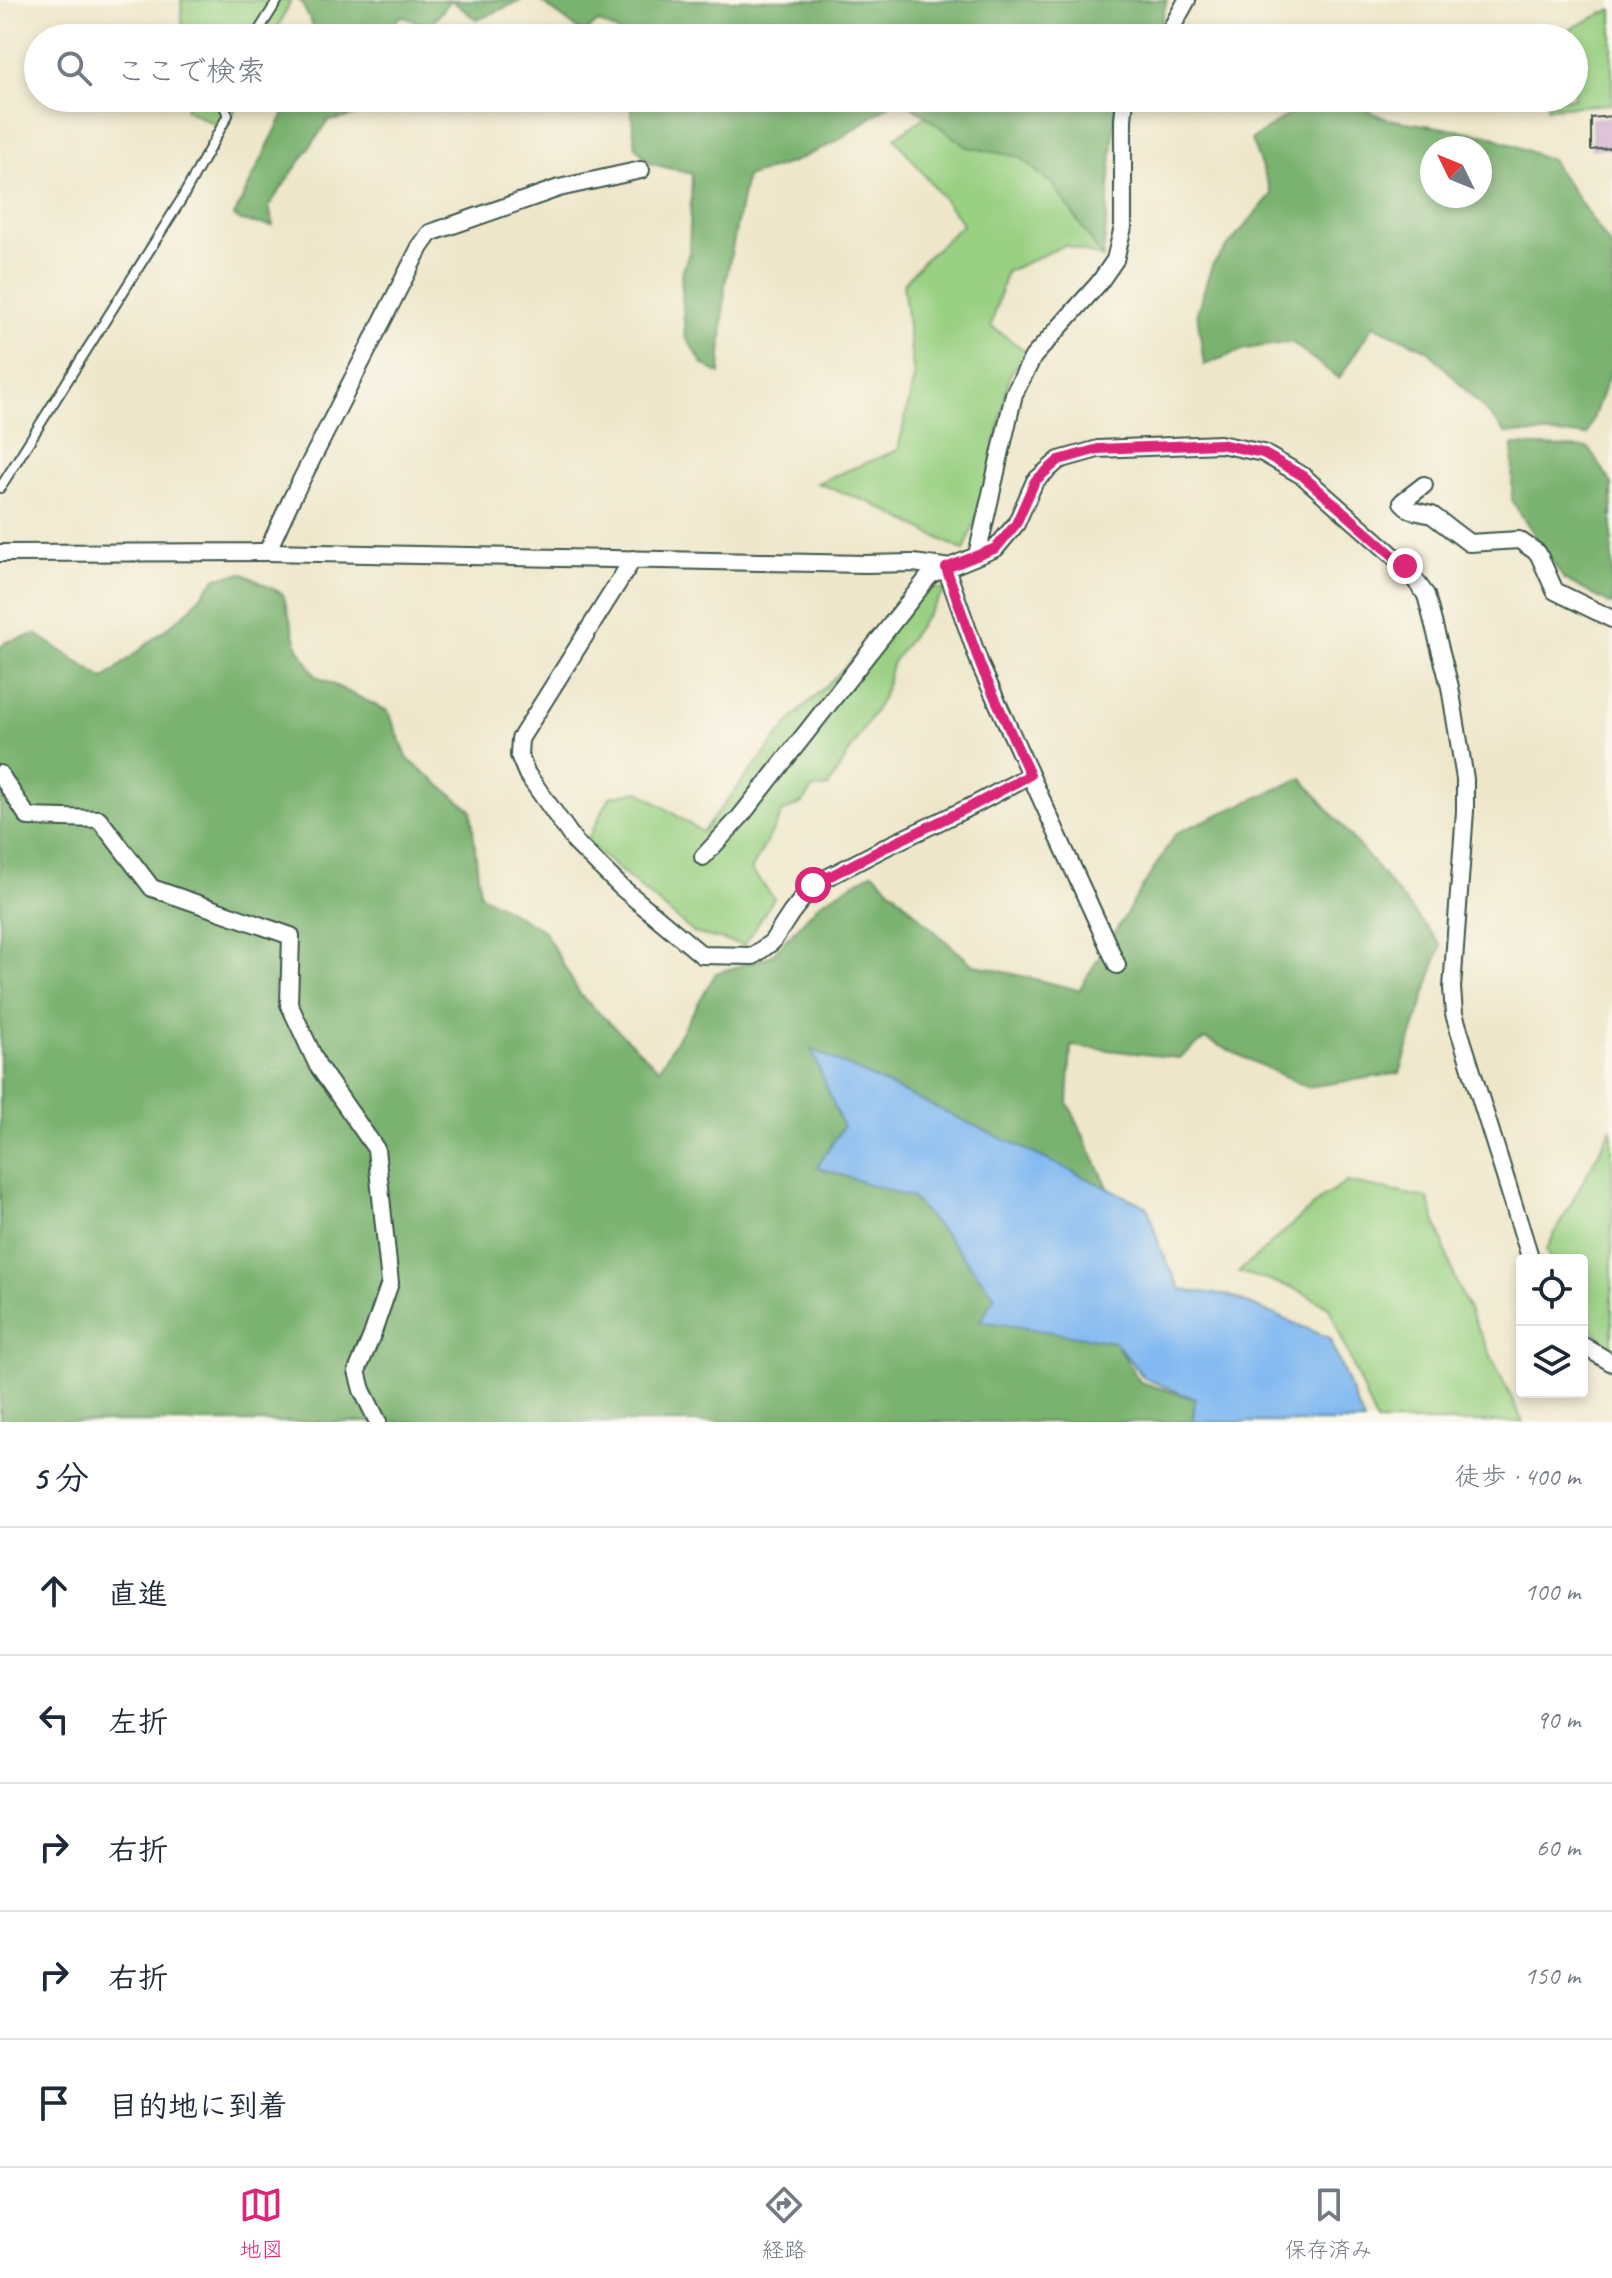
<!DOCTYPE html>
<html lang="ja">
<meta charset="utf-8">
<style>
body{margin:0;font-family:Caveat,"Klee One",sans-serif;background:#f6f6f7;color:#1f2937}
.controls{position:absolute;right:24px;bottom:24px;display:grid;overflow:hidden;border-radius:8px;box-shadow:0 4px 12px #0003}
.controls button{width:72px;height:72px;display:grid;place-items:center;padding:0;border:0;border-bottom:2px solid #e0e1e3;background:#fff;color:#1f2937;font:40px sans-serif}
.compass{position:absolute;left:1420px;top:136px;width:72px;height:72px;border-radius:50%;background:#fff;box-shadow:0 4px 12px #0003;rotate:313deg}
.stop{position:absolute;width:24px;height:24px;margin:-18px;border:6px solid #db2777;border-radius:50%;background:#fff}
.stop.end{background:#db2777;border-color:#fff;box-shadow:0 2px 8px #0008}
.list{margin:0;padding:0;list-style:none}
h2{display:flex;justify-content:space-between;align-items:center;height:104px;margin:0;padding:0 32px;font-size:34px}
h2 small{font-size:26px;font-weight:400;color:#747a83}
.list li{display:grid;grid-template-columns:52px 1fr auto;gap:24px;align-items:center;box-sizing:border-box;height:128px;padding:0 32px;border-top:2px solid #e0e1e3}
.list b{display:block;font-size:30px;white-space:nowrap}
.list em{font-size:26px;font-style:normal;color:#747a83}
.icon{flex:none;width:44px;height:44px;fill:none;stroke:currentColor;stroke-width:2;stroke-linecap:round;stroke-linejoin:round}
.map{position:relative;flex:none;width:1612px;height:1422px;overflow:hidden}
.search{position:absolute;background:#fff;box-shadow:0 4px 12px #0003;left:24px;right:24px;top:24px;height:88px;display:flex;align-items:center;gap:20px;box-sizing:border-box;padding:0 28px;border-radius:44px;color:#747a83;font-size:30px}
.sheet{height:744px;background:#fff}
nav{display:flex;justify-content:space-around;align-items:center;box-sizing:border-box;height:112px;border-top:2px solid #e0e1e3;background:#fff;font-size:22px;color:#747a83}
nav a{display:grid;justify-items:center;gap:4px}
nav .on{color:#db2777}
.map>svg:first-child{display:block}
.green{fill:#99d082;stroke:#5c865b;stroke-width:2}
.forest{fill:#7ab270;stroke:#4c7852;stroke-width:2;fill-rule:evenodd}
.water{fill:#82b9f1;stroke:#507b92;stroke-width:2}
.building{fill:#c79fc7}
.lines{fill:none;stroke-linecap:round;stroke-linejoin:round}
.lane-casing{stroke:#3e564a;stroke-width:12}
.street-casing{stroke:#3e564a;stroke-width:20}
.lane{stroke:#fff;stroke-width:8}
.street{stroke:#fff;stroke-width:16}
.route{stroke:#db2777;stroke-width:10}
</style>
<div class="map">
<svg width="1612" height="1422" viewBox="0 0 1612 1422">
<rect width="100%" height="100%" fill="#fbf7ec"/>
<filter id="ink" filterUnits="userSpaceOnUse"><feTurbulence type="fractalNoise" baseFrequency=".0125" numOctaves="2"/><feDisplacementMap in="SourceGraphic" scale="16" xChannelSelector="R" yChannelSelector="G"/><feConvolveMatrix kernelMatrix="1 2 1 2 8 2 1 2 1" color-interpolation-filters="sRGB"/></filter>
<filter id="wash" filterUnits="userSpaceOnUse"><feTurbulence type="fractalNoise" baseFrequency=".006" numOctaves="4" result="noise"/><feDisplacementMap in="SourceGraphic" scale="32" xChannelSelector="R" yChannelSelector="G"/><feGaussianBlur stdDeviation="1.8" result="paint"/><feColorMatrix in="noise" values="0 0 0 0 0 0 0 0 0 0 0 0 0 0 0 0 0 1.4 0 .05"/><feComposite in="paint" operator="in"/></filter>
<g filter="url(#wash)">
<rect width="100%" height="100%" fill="#eee7ca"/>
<path class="green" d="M181 0H291L273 38H183Z
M1612 9V104L1547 108 1548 98H1574V38H1551Z
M185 98H241L225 129 186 110Z
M926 116 963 143 1020 157 1054 186 1103 258 1065 245 1006 272 991 326 1028 353 1010 374 988 484 964 551 871 503 817 483 898 450 914 378 903 284 924 260 963 224 895 138Z
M927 587 945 590 893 662 882 699 828 787 812 789 804 802 783 812 751 870 774 898 744 945 694 933 586 842 610 797 639 791 702 832 794 717Z
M1611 1129H1612V1349L1582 1320V1260H1550L1546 1250Z
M1347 1182 1428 1198 1457 1285 1523 1422H1376L1329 1307 1294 1288 1239 1272 1322 1198Z"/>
<path class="forest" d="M300 0H522L477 20 451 0 430 26 401 16 381 38H309L314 28Z
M539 0H1167L1157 38H620L619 32 598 22 584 34Z
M285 98H374L373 104 350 117 328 121 269 206 273 226 241 221 234 216 285 111Z
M629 98H1117L1103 258 1054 186 1020 157 967 147 909 104 895 101 834 143 793 162 746 177 725 285 720 374 703 364 685 336 681 276 689 252 692 174 649 163 636 147Z
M1313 98H1337L1388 119 1488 135 1551 160 1612 248V367L1587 435 1506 433 1428 350 1373 325 1339 379 1291 342 1245 349 1204 365 1197 312 1212 265 1272 194 1251 140ZM1432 148H1480V196H1432Z
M1513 445 1589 448 1612 484V605L1564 579 1512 501Z
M242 573 283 594 298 648 317 677 388 711 408 759 471 810 480 894 544 931 581 996 659 1069 716 973 771 956 820 903 873 872 931 928 972 964 1079 990 1176 833 1302 778 1441 945 1400 1073 1307 1087 1205 1039 1179 1058 1071 1046 1068 1103 1129 1231 981 1320 1115 1342 1140 1382 1195 1399 1193 1422H0V648L6 642 36 634 104 679 188 611 216 578Z"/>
<path class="water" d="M811 1049 1148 1207 1159 1245 1181 1290 1228 1295 1329 1338 1364 1422H1193L1195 1399 1144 1378 1115 1342 980 1321 995 1296 954 1245 912 1198 817 1167 843 1127Z"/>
<g id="blocks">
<path class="building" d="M1612 116V148L1591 150V118Z"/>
</g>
</g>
<g filter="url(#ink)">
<use href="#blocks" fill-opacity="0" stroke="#3e564a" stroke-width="2"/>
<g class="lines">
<defs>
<path id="lane" d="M254 38 278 0
M0 488 181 200 228 115 221 100 222 98"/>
<path id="street" d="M1166 38 1187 0
M1424 485 1402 502 1410 510 1432 515 1469 543 1519 540 1538 553 1555 591 1612 619
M267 552 291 500 420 247 430 233 559 188 641 170
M0 553 267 552 865 564 913 563 944 567
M977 555 1014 394 1033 357 1099 283 1115 260 1123 227V120L1125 98
M633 559 520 739 519 755 527 774 576 843 621 887 702 955 753 956 772 942 791 913 813 885 888 846 972 806 1030 775
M946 568 981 667 1117 965
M0 774 28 817 99 819 152 888 291 936 289 1004 318 1066 376 1149 390 1283 371 1338 357 1371 362 1390 378 1422
M703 857 740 817 930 575 996 548 1016 524 1035 481 1059 460 1098 449 1220 444 1263 453 1303 476 1405 566 1426 595 1450 687 1465 779V811L1452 988 1454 1014 1531 1260
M1582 1345 1612 1363"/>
</defs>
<use href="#lane" class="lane-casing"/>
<use href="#street" class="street-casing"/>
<use href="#lane" class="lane"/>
<use href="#street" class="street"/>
</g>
</g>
<g class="lines" filter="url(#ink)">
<path class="route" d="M813 885 888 846 972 806 1030 775 981 667 946 568 996 548 1016 524 1035 481 1059 460 1098 449 1220 444 1263 453 1303 476 1405 566"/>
</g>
</svg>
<div class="controls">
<button><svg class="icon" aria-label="locate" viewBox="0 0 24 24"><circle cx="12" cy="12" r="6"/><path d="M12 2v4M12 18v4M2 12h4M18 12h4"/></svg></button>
<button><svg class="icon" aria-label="layers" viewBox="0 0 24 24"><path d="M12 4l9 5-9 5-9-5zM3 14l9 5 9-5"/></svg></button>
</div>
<svg class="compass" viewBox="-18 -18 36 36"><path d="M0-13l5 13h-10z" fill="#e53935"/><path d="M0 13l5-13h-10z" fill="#747a83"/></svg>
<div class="stop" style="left:813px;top:885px"></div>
<div class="stop end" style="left:1405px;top:566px"></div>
<div class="search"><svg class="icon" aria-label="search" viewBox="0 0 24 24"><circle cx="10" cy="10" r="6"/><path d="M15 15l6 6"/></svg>ここで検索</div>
</div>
<section class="sheet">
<h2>5 分<small>徒歩 · 400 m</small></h2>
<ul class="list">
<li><svg class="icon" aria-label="ahead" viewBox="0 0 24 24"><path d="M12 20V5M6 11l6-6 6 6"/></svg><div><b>直進</b></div><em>100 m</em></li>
<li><svg class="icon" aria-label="left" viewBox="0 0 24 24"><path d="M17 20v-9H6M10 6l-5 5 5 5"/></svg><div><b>左折</b></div><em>90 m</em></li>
<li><svg class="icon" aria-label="right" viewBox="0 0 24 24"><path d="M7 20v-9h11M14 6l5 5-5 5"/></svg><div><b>右折</b></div><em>60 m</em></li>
<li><svg class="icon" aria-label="right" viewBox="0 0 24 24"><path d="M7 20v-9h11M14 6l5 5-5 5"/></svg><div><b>右折</b></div><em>150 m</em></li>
<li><svg class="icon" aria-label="arrive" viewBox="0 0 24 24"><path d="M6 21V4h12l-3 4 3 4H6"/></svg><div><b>目的地に到着</b></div></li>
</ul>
</section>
<nav>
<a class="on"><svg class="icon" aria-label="map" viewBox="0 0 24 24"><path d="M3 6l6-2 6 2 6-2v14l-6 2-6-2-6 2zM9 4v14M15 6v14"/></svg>地図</a>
<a><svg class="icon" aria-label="directions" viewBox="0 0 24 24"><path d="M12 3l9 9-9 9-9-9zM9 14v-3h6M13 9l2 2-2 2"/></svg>経路</a>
<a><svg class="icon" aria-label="saved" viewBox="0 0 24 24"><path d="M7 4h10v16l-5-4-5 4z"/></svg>保存済み</a>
</nav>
